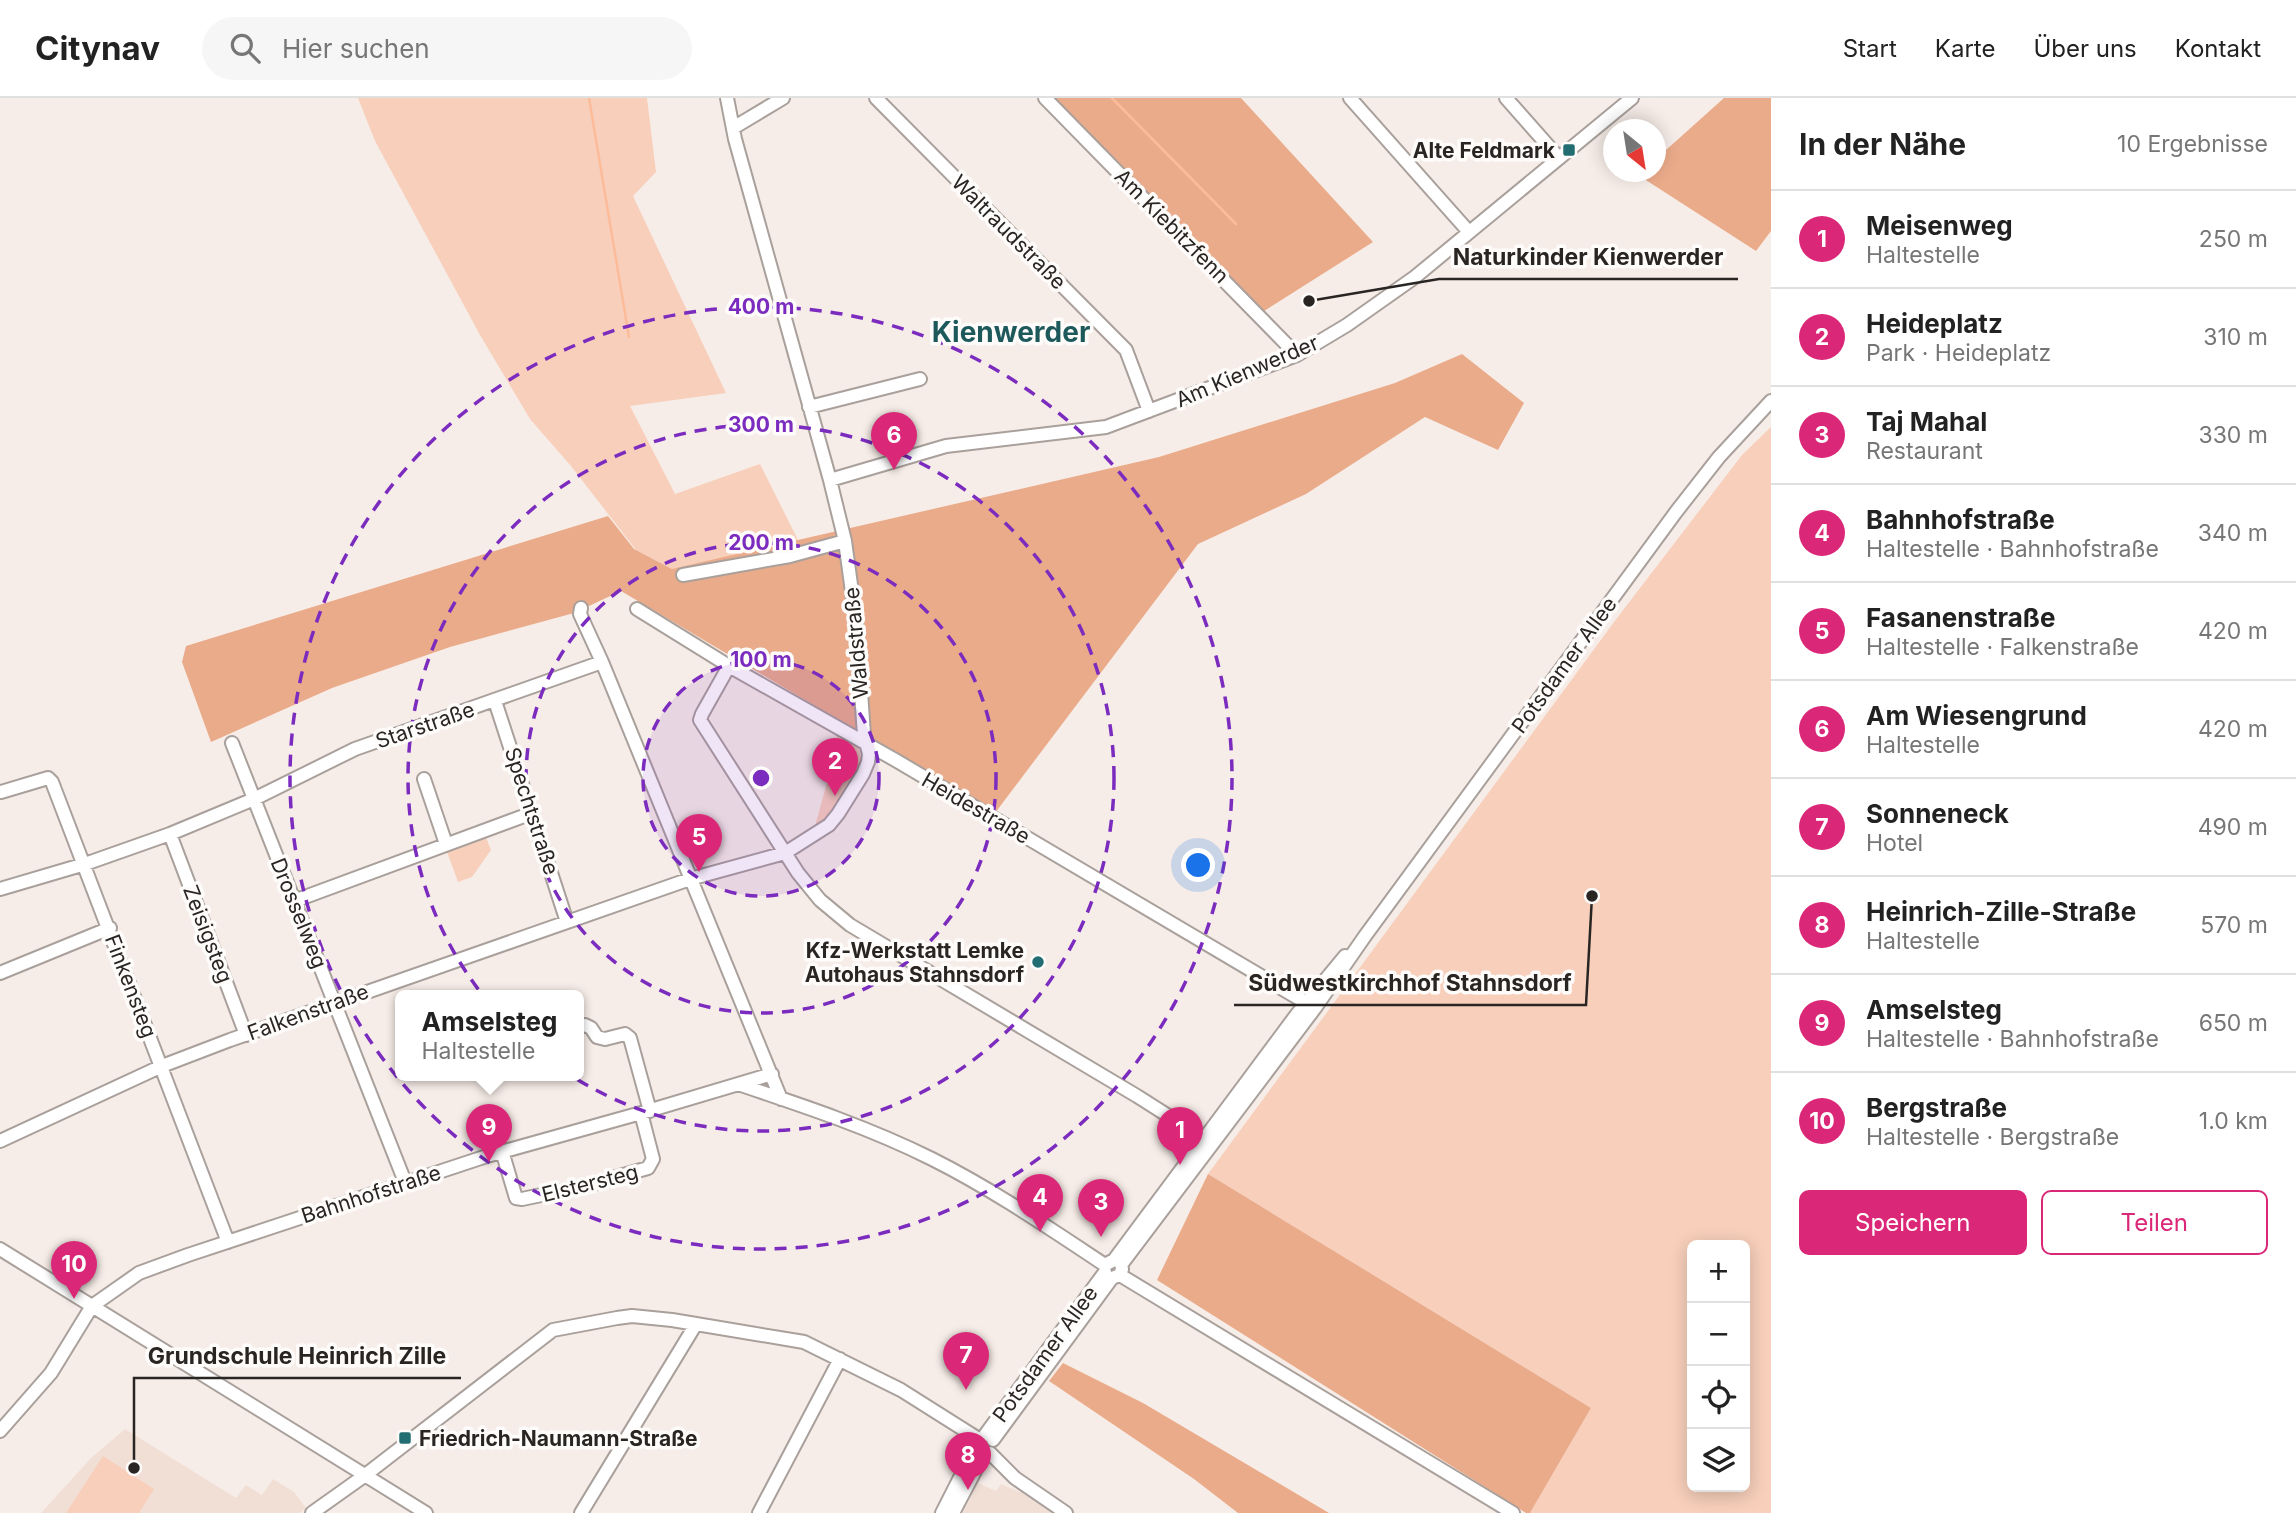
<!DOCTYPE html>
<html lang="de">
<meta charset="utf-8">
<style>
body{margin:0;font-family:Inter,sans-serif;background:#f6f6f6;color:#222}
.controls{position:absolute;right:21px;bottom:21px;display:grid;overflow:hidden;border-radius:10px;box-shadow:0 4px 18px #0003}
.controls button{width:63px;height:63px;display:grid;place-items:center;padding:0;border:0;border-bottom:2px solid #e0e0e0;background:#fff;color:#222;font:35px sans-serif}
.compass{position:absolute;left:1603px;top:21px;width:63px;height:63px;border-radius:50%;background:#fff;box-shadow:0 4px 18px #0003;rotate:150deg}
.you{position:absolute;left:1199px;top:768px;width:24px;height:24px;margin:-18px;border:5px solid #fff;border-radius:50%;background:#1a73e8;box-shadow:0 0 0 10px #1a73e833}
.badge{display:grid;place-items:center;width:46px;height:46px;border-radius:50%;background:#db2777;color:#fff;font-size:23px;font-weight:700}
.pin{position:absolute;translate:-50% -58px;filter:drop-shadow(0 2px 4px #0008)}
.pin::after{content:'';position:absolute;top:37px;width:24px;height:21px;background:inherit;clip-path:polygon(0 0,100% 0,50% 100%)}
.popup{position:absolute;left:395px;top:892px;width:189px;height:91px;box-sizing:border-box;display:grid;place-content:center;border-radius:10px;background:#fff;filter:drop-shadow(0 2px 5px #0005);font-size:23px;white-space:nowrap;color:#767676}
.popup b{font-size:26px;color:#222}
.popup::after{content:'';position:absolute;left:50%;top:100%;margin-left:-14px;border:14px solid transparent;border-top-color:#fff}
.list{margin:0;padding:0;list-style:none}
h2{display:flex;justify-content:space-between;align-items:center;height:91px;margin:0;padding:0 28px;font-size:30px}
h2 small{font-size:23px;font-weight:400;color:#767676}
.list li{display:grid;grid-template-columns:46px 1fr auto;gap:21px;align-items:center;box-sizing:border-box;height:98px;padding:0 28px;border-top:2px solid #e0e0e0}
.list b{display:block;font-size:26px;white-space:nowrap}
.list p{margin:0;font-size:23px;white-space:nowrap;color:#767676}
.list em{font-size:23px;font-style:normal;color:#767676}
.actions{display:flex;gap:14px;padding:21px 28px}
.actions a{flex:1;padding:16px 0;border:2px solid #db2777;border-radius:10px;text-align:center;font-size:24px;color:#db2777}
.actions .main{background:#db2777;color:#fff}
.icon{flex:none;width:38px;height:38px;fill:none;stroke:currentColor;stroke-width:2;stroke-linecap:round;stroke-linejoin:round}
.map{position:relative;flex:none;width:1771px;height:1415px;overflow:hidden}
header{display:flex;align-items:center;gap:42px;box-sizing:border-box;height:98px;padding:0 35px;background:#fff;border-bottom:2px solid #e0e0e0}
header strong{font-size:33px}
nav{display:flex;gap:38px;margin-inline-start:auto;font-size:24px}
.search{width:490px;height:63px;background:#f6f6f6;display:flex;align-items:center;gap:18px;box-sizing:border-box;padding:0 24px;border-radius:38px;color:#767676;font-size:26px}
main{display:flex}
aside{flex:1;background:#fff}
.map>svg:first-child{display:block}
.built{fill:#f1dfd5}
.green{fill:#f7cfbb;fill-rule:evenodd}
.forest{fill:#eaab8a}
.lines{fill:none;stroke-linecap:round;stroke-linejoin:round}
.stream{stroke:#fcbc9a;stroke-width:2.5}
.minor-casing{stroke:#a9a09b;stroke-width:16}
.minor{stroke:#fff;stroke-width:12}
.ring{fill:none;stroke:#7b2cbf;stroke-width:3.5;stroke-dasharray:12 9}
.poi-dot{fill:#226d71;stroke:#fefcfb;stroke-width:2.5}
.labels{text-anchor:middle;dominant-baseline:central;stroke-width:7;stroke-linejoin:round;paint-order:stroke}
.poi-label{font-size:21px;font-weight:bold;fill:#282523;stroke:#fefcfb;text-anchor:end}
.street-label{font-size:21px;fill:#282523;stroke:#fefcfb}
.district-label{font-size:28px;font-weight:bold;fill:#1d595b;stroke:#fefcfb}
.centre{fill:#7b2cbf;stroke:#fefcfb;stroke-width:3.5}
.ring-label{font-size:21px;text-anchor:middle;font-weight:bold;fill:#7b2cbf;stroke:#fefcfb;stroke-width:7;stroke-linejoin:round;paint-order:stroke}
.leader{fill:none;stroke:#282523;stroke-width:2.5}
.callout-dot{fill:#282523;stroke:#fefcfb;stroke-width:2.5}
.callout-label{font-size:23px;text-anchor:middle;font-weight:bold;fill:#282523;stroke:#fefcfb;stroke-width:7;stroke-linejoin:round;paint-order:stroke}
</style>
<header>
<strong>Citynav</strong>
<div class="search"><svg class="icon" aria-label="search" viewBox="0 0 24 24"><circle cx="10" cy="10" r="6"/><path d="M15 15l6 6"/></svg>Hier suchen</div>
<nav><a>Start</a><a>Karte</a><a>Über uns</a><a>Kontakt</a></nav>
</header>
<main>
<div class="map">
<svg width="1771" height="1415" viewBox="0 0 1771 1415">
<rect width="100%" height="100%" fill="#f7ede8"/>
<path class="built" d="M125 1331 236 1400 246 1387 262 1397 273 1381 294 1394 306 1410 300 1415H41L91 1360Z
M978 1385 996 1393 1001 1386 1022 1395 1053 1415H963Z"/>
<path class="green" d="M358 0H647L656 74 633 98 726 295 630 308 675 396 760 366 803 452 672 471 636 452 571 368 530 321 480 237 375 43Z
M1771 329V1415H1530L1591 1310 1208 1076 1617 520 1742 357ZM1692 1147H1745V1389H1692Z
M838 633 858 644 863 669 837 715 813 735 828 681Z
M485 737 491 752 472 779 458 784 447 754Z
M103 1358 154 1391 139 1415H66Z"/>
<path class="forest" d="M1048 0H1241L1373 144 1261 215Z
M1724 0H1771V133L1756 153 1638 77 1642 74H1656V61Z
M1462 256 1524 305 1498 352 1425 319 1306 396 1198 446 992 719 867 647 842 624 621 493 574 515 450 549 332 590 211 644 182 564 186 548 608 418 634 451 672 471 1159 359 1395 285Z
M1208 1076 1591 1310 1530 1415H1526L1157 1182Z
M1063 1265 1143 1305 1329 1415H1238L1194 1381 1049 1283Z"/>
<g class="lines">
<path class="stream" d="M589 0 629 239
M1112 0 1236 126"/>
<defs>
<path id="minor" d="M876 0 1126 252 1149 313
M1045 0 1297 257
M1350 0 1469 134
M1506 0 1559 60
M733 30 783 0
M809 309 920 281
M830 382 946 348 1106 329 1297 257 1347 227 1415 179 1632 0
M683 477 790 458 845 443
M581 510 580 516 602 564 781 1001
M637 511 729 568 897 663 1315 910
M729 568 702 616 700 622 798 775 820 802 850 827 1137 998 1189 1031
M495 603 567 824
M232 645 405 1084
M424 681 446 746
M1 694 48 680 52 684 228 1144
M170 736 246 937
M0 791 85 766 170 736 254 701 355 651 602 564
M294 803 532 715
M0 875 110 830
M578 929 585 927 591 930 597 939 605 941 625 936 630 940 650 1013
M738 986C804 1008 870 1030 932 1061 992 1091 1049 1130 1105 1167
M0 1043 162 968 230 942 690 781 785 755 829 727 838 716 863 676 868 664 869 656 864 637 856 523 845 443 830 382 735 41 727 0
M502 1053 516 1100 522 1101 585 1088 648 1070 653 1061 641 1015
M0 1151 426 1415
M1105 1167 1114 1162 1297 916 1345 858
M1121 1167 1315 910 1365 838 1676 414 1719 359 1771 303
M1120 1177 1513 1415
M0 1333 51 1275 92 1208 139 1175 188 1157 487 1058 641 1015 772 976
M985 1337 1105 1174
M993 1342 1112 1180 1120 1177 1122 1171
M990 1355 1015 1380 1066 1415
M312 1415 364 1378 553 1232 617 1220 632 1218 672 1222 804 1244 901 1292 977 1340
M581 1415 696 1226
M759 1415 840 1261
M942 1415 975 1350 977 1340
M953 1415 984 1356"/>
</defs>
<use href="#minor" class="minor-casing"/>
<use href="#minor" class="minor"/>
</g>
<circle cx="761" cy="680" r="118" fill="#7b2cbf" fill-opacity=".12"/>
<g class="ring">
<circle cx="761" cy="680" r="118"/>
<circle cx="761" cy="680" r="235"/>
<circle cx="761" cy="680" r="353"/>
<circle cx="761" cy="680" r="471"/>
</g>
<g class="poi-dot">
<rect x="1562" y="45" width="14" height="14" rx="3.5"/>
<circle cx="1038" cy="864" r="7"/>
<rect x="398" y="1333" width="14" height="14" rx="3.5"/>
</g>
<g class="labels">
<g class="poi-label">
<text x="1555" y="52">Alte Feldmark</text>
<text x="1024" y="852">Kfz-Werkstatt Lemke<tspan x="1024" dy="24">Autohaus Stahnsdorf</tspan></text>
<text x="419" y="1340" text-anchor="start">Friedrich-Naumann-Straße</text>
</g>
<g class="street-label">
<text transform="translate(1172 128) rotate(45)">Am Kiebitzfenn</text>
<text transform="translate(1009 134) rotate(45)">Waltraudstraße</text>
<text transform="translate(1247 273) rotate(-23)">Am Kienwerder</text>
<text transform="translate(856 545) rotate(-95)">Waldstraße</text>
<text transform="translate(1564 567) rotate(-54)">Potsdamer Allee</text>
<text transform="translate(425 627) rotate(-19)">Starstraße</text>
<text transform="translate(976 710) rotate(30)">Heidestraße</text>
<text transform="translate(532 713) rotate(72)">Spechtstraße</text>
<text transform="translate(299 815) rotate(68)">Drosselweg</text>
<text transform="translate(208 836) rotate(69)">Zeisigsteg</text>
<text transform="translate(131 888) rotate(69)">Finkensteg</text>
<text transform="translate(308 914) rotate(-20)">Falkenstraße</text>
<text transform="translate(590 1085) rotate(-14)">Elstersteg</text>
<text transform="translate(371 1096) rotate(-18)">Bahnhofstraße</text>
<text transform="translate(1045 1256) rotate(-54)">Potsdamer Allee</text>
</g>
<g class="district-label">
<text x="1011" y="234">Kienwerder</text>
</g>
</g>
<circle cx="761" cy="680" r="10" class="centre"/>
<g class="ring-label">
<text x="761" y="216">400 m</text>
<text x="761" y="334">300 m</text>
<text x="761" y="452">200 m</text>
<text x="761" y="569">100 m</text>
</g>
<path class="leader" d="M1309 203L1439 181H1738M1592 798L1586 907H1234M134 1370L134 1280H461"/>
<g class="callout-dot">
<circle cx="1309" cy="203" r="7"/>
<circle cx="1592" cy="798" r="7"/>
<circle cx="134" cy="1370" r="7"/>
</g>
<g class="callout-label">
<text x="1588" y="167">Naturkinder Kienwerder</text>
<text x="1410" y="893">Südwestkirchhof Stahnsdorf</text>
<text x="297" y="1266">Grundschule Heinrich Zille</text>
</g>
</svg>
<div class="controls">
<button>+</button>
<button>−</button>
<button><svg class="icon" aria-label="locate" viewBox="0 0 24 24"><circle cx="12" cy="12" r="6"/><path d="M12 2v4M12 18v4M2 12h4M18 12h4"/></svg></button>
<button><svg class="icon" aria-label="layers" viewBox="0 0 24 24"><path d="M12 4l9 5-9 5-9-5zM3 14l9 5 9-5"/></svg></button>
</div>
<svg class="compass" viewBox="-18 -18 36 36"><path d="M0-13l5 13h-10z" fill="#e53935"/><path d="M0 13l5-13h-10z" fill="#767676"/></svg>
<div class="you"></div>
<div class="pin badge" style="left:1180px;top:1067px">1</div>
<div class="pin badge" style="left:835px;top:698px">2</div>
<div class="pin badge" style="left:1101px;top:1139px">3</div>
<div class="pin badge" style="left:1040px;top:1134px">4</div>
<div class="pin badge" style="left:699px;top:774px">5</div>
<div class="pin badge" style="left:894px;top:372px">6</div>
<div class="pin badge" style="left:966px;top:1292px">7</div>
<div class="pin badge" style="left:968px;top:1392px">8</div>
<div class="pin badge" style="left:489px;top:1064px">9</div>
<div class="popup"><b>Amselsteg</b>Haltestelle</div>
<div class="pin badge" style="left:74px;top:1201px">10</div>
</div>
<aside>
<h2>In der Nähe<small>10 Ergebnisse</small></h2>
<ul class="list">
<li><span class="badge">1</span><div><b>Meisenweg</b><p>Haltestelle</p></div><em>250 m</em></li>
<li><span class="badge">2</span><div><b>Heideplatz</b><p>Park · Heideplatz</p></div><em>310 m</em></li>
<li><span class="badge">3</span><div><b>Taj Mahal</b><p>Restaurant</p></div><em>330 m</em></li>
<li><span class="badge">4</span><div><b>Bahnhofstraße</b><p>Haltestelle · Bahnhofstraße</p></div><em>340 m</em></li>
<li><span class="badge">5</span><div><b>Fasanenstraße</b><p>Haltestelle · Falkenstraße</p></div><em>420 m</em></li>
<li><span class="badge">6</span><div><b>Am Wiesengrund</b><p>Haltestelle</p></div><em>420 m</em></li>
<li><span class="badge">7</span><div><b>Sonneneck</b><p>Hotel</p></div><em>490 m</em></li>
<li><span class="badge">8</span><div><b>Heinrich-Zille-Straße</b><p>Haltestelle</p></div><em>570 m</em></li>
<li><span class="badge">9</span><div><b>Amselsteg</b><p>Haltestelle · Bahnhofstraße</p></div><em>650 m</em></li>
<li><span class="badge">10</span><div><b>Bergstraße</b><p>Haltestelle · Bergstraße</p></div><em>1.0 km</em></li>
</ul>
<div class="actions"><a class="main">Speichern</a><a>Teilen</a></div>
</aside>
</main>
